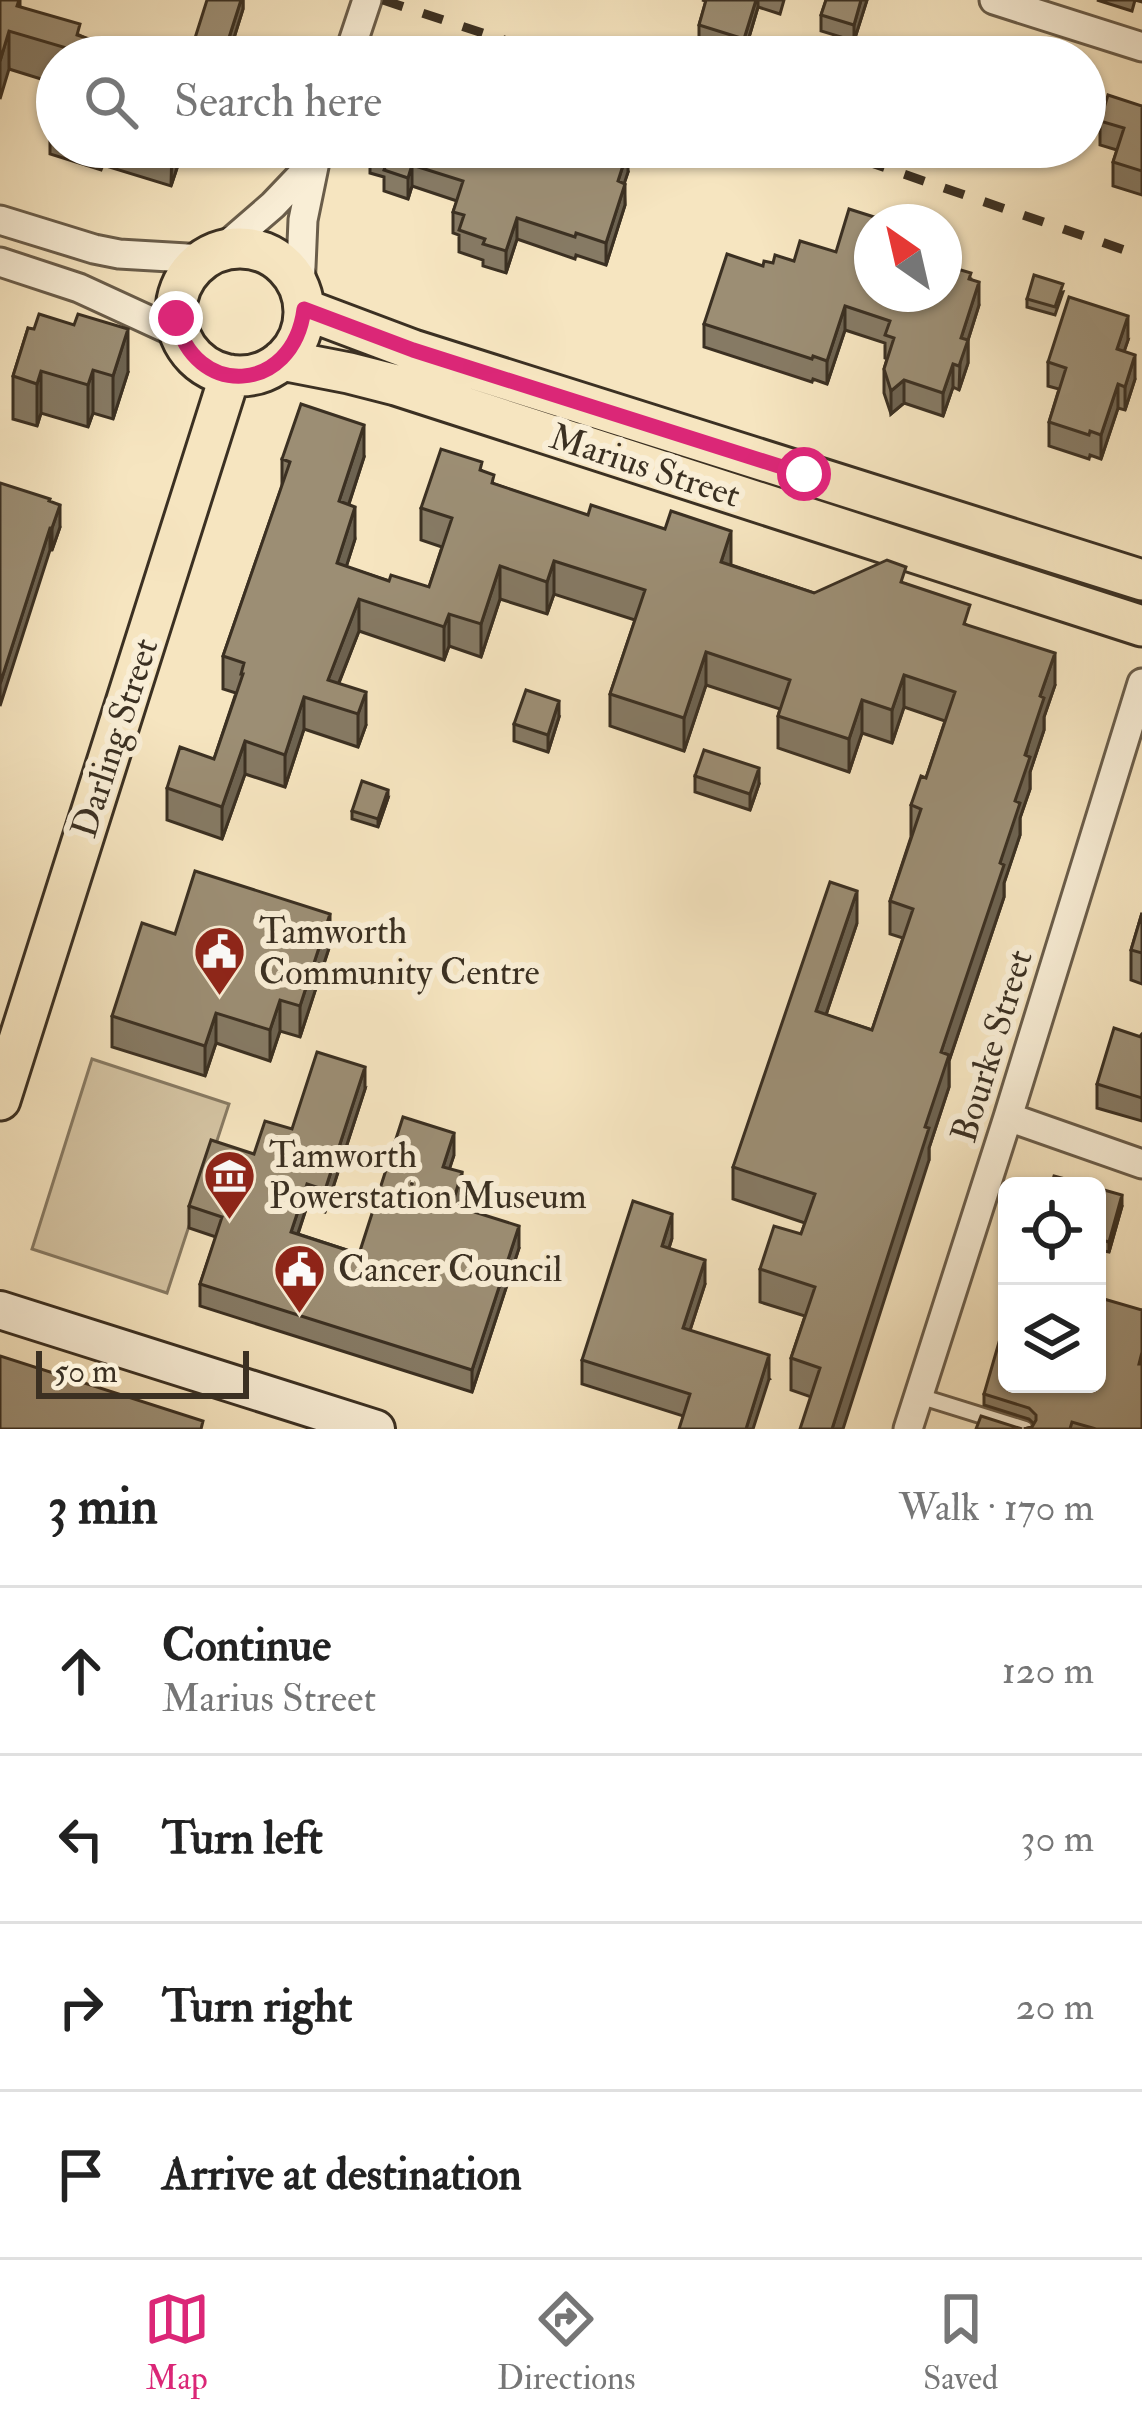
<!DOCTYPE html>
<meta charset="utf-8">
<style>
body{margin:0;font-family:"IM FELL Double Pica",serif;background:#f6f6f6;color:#222}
.controls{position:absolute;right:36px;bottom:36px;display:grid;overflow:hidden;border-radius:18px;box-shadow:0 3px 9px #0004}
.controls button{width:108px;height:108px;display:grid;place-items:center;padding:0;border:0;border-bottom:3px solid #e0e0e0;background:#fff;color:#222;font:60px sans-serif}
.compass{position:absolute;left:854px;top:204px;width:108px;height:108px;border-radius:50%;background:#fff;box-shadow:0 3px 9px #0004;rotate:326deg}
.scale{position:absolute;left:36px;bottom:30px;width:213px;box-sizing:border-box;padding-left:12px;border:6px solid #3b3022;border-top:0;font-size:33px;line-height:42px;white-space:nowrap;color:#3b3022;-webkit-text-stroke:9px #f9eed6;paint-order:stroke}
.stop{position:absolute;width:36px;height:36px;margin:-27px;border:9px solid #db2777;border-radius:50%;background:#fff}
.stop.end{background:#db2777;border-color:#fff;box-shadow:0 3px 12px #0008}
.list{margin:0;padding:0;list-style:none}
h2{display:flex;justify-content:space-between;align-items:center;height:156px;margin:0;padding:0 48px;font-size:51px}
h2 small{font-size:39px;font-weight:400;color:#767676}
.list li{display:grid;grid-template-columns:78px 1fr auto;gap:36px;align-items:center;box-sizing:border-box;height:168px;padding:0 48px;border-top:3px solid #e0e0e0}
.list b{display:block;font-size:45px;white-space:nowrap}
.list p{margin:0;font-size:39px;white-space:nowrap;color:#767676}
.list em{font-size:39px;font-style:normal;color:#767676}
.icon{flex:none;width:66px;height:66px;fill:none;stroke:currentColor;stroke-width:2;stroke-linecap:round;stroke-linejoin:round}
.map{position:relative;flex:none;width:1142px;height:1429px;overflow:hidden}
.search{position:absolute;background:#fff;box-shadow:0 3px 9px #0004;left:36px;right:36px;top:36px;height:132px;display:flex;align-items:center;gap:30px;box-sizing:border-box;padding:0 42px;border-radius:66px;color:#767676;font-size:45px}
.sheet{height:828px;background:#fff}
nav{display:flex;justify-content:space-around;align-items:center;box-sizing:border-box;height:168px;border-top:3px solid #e0e0e0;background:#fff;font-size:33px;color:#767676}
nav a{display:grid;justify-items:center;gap:6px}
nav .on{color:#db2777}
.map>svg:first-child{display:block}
.green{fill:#d6c6a5;stroke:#887b64;stroke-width:3}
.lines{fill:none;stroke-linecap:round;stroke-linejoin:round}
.service-casing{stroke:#6a5d4a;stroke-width:20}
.minor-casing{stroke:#6a5d4a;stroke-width:33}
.secondary-casing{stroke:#3b3022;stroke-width:42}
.primary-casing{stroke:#3b3022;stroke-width:45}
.service{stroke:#f9eed6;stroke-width:14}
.minor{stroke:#f9eed6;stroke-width:27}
.secondary{stroke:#f9eed6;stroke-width:36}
.primary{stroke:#f6e5c0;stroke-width:39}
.rail{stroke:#3b3022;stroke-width:9;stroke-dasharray:21 21;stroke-linecap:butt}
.wall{fill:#867a64;stroke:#3b3022;stroke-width:3}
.shaded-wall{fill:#6d6351;stroke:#3b3022;stroke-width:3}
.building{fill:#9c8e74;stroke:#3b3022;stroke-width:3}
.route{stroke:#db2777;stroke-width:15}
.labels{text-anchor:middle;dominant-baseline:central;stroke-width:12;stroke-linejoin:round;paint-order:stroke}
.street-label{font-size:36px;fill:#3b3022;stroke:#f9eed6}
.poi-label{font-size:36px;fill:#3b3022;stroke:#f9eed6;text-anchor:start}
</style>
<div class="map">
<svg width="1142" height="1429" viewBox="0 0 1142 1429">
<rect width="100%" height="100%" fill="#f6e5c0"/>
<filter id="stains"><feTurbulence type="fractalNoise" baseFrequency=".00167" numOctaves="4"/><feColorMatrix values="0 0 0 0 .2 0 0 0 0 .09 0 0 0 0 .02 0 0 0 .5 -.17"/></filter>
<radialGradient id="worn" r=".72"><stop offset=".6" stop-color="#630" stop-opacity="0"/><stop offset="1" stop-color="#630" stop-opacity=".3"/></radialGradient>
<path class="green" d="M92 1059 229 1104 167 1293 32 1249Z"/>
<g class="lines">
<defs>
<path id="service" d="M919 1396 1025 1429"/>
<path id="minor" d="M994 0 1142 47
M348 57 367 0
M0 220 94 249 119 254 204 259
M220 251 273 205 313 163
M0 262 79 288 179 334
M300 290 303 220 318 147
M1008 1117 1142 1164
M908 1429 1008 1117 1142 683"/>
<path id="secondary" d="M0 1310 376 1429"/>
<path id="primary" d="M176 312a64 64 0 1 1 128 0a64 64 0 1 1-128 0Z
M304 309 413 350 1142 580
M282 360 349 373 396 385 1142 626
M0 1100 230 375"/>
</defs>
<use href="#service" class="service-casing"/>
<use href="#minor" class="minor-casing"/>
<use href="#secondary" class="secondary-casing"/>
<use href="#primary" class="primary-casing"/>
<use href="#service" class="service"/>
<use href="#minor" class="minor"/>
<use href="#secondary" class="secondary"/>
<use href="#primary" class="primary"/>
<path class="rail" d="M383 0 555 57
M825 147 1142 256"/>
</g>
<path class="wall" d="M0 0H20V7L126 57H57V84L9 69Z
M243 0V9L228 57H206L195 54V38Z
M702 0H784L780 14 758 7 744 54 699 40V25L706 1Z
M826 0H867L854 41 821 31V15Z
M1097 0H1142V2L1135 0 1132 11Z
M57 92V147H184L171 186 103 165 101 170 50 154V116Z
M1142 106V195L1113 186V162L1117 150 1100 145V121Z
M370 151 551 160 628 172 624 183 625 205 606 265 576 255 575 259 517 239 506 273 483 266V260L459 252V235L453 233V212L457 201 412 186 408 199 384 191V177L370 173Z
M763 266 872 294 971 279 979 305 968 340V363L959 390 953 387 943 416 904 403 891 414 884 393V369L887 359 885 358V343L845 330 827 384 813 379 812 382 704 347V324Z
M1063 292 1055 315 1027 307V299Z
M28 328 128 372 113 419 93 413 88 427 41 413 37 426 13 419V376Z
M1128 340 1124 351 1135 379 1125 410 1118 408 1101 459 1090 455 1089 459 1049 446V422L1059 389 1048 386V362Z
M364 457 349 504 355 539 346 567 389 581 429 587 442 547 421 540V508L482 471 494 484 814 593 906 584 1055 685 1044 717V730L1030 772V789L1020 818V835L1004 883V897L949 1061V1087L929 1148V1160L811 1397 791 1390V1358L805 1316 760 1302V1269L801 1234 805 1223 733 1199V1167L857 923 826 1015 872 1030 903 938 890 934V901L911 837V805L926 778 945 721 904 707 892 743 862 733 849 772 778 748V716L780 709 706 685 684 751 610 726V694L635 620 554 594 547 614 500 599 481 657 449 646 444 660 359 631 339 683 366 725 358 747 304 729 285 787 245 774 222 839 167 820V788L214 759 236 693 223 689V656L282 486V459Z
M50 502 60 527 52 550H50Z
M559 717 548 752 514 741V724Z
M695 776 759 784 750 810 695 792Z
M388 798 378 827 352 819V811Z
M1142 913V984L1131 980V950Z
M175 934 330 945 300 1037 280 1031 270 1061 216 1043 205 1076 112 1047V1016Z
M1142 1034V1121L1097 1108V1084Z
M365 1089 325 1212 307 1206 298 1234 359 1254 454 1155 449 1169 462 1195 458 1207 519 1248 472 1392 200 1306V1284L216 1237 189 1228V1206L254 1154 292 1129Z
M1097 1188 1122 1206 1109 1252 1099 1250 1097 1257Z
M672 1238 669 1248 705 1284 690 1330 769 1379 683 1416 582 1384V1360Z
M1142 1310V1429H1024L1032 1427 1034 1424 1029 1419 984 1405V1394L1007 1384Z"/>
<path class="shaded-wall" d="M241 0H243V9L228 57H226V47Z
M756 0H758V7L744 54V39Z
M861 0H867L854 41V25Z
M9 31V69L0 99V61Z
M172 147H184L171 186Z
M628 150V172L618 203V181Z
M412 165V186L408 199V178Z
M625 184V205L606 265V243Z
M517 218V239L506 273V251Z
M979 282V305L968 340V363L959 390 961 338Z
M845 306V330L827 384V361Z
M1128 316V340L1117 373V349Z
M128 329V372L113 419V376Z
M1135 355V379L1125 410V387Z
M953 364V387L943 416V393Z
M93 370V413L88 427V385Z
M41 371V413L37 426V384Z
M904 380V403L891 414V391Z
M1118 384V408L1101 459V435Z
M364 425V457L339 534V501Z
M60 505V527L52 550V528Z
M355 507V539L337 596V563Z
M50 528V550L0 706V684Z
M731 531V563L721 594V562Z
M554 561V594L547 614V582Z
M500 566V599L481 657V624Z
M359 599V631L330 705 328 680Z
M449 614V646L444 660V627Z
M706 652V685L684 751V718Z
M1055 653V685L1044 717V730L1030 772V789L1020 818V835L1004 883V897L949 1061V1087L929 1148V1160L843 1429H832L925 1127 941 1052 1000 863 1040 696Z
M904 675V707L892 743V710Z
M366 692V725L358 747V714Z
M304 697V729L285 787V755Z
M862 700V733L849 772V739Z
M559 701V717L548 752V735Z
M245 741V774L222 839V807Z
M759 768V784L750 810V794Z
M388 790V798L378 827V819Z
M857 891V923L816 1044V1011Z
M330 914V945L300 1037V1006Z
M280 1000V1031L270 1061V1030Z
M216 1013V1043L205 1076V1046Z
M365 1067V1089L325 1212V1190Z
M454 1133V1155L443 1189V1167Z
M462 1172V1195L452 1227V1205Z
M307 1184V1206L291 1254V1232Z
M1122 1195V1206L1109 1252V1242Z
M672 1214V1238L662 1270V1246Z
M519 1226V1248L472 1392V1370Z
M705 1260V1284L683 1352V1328Z
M769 1355V1379L753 1429H746Z"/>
<path class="building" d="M0 0H19L17 6 80 24 77 35 126 51V57H68L70 49 9 31 0 61Z
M207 0H241L226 47 195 38Z
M706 0H756L744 39 699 25Z
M826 0H861L854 25 821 15Z
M57 92V118L50 116Z
M1108 95 1142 106V171L1113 162 1124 128 1100 121Z
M372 147H510L551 160 555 147H618L628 150 618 181 625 184 606 243 576 233 575 237 517 218 506 251 483 244 485 239 459 230 464 215 453 212 463 181 412 165 408 178 384 170 389 157 370 151Z
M849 209 890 222H872V294H944V265L971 273 969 279 979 282 961 338 968 340 959 366 953 364 943 393 904 380 891 391 884 369 894 338 885 335 890 321 845 306 827 361 813 356 812 359 704 324 727 254 763 266 764 261 773 263 775 255 794 261 800 241 836 252Z
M1034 275 1063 284 1055 307 1027 299Z
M1069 297 1128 316 1117 349 1135 355 1125 387 1118 384 1101 435 1090 431 1089 435 1049 422 1066 368 1048 362Z
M39 314 74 325 78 314 128 329 113 376 93 370 88 385 41 371 37 384 13 376 28 328 34 329Z
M301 404 364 425 339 501 355 507 337 563 389 581 391 575 429 587 452 518 421 508 441 449 482 462 480 470 494 475 492 483 588 515 591 505 665 529 671 511 731 531 721 562 814 593 887 560 906 567 901 582 970 605 964 624 1055 653 1040 696 1044 698 1025 755 1030 757 1015 801 1020 803 1000 863 1004 865 941 1052 949 1055 925 1127 929 1128 832 1429H800L820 1368 791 1358 815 1287 760 1269 774 1226 801 1234 815 1194 733 1167 830 882 857 891 816 1011 872 1030 913 909 890 901 921 809 911 805 921 776 926 778 955 692 904 675 892 710 862 700 849 739 778 716 790 680 706 652 684 718 610 694 645 590 554 561 547 582 500 566 481 624 449 614 444 627 359 599 328 680 366 692 358 714 304 697 285 755 245 741 222 807 167 788 180 747 214 759 243 674H241L244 663 223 656 290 462 282 459Z
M0 483 50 499 49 501 60 505 52 528H50L0 684Z
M526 690 559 701 548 735 514 724Z
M704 750 759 768 750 794 695 776Z
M362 781 388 790 378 819 352 811Z
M195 871 330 914 300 1006 280 1000 270 1030 216 1013 205 1046 112 1016 142 923 175 934Z
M1142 913V953L1131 950Z
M1114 1028 1141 1037 1142 1034V1098L1097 1084Z
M317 1052 365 1067 325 1190 307 1184 291 1232 359 1254 403 1117 454 1133 443 1167 462 1172 452 1205 519 1226 472 1370 200 1284 222 1217 189 1206 211 1140 254 1154 265 1121 292 1129Z
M1054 1176 1091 1186H1051Z
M1097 1188 1122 1195 1109 1242 1099 1239 1097 1246Z
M633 1201 672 1214 662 1246 705 1260 683 1328 769 1355 746 1429H679L690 1394 582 1360Z
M1097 1297 1142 1310V1352L1139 1364H1142V1429H1096L1072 1422 1070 1429H1024L1032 1427 1036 1420V1415L1029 1408 984 1394 1004 1325 1007 1326V1384H1097Z
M0 1356 203 1421 201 1429H0Z
M981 1416 1022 1429H976Z"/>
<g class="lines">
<path class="route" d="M176 318C193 399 293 395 304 309L413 350 804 474"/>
</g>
<defs>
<symbol id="civic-pin" viewBox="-11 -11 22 30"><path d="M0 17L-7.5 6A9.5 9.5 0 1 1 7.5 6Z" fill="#8f2418" stroke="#f9eed6"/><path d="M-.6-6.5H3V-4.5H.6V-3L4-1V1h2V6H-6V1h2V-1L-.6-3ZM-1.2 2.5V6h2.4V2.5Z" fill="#fff"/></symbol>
<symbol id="museum-pin" viewBox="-11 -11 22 30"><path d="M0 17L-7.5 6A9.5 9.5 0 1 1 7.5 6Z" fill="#8f2418" stroke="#f9eed6"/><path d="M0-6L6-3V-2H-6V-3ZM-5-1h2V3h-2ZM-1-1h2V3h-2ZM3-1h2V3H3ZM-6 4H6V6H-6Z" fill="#fff"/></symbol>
</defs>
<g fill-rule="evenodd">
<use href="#civic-pin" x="190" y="922" width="59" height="81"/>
<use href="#museum-pin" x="200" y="1146" width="59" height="81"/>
<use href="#civic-pin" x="270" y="1240" width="59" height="81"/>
</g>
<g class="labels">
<g class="street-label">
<text transform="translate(645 466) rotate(18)">Marius Street</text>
<text transform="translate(115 738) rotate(-72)">Darling Street</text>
<text transform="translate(992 1046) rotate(-73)">Bourke Street</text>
</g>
<g class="poi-label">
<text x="259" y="931">Tamworth<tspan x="259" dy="41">Community Centre</tspan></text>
<text x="269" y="1155">Tamworth<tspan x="269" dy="41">Powerstation Museum</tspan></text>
<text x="338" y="1269">Cancer Council</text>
</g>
</g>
<rect width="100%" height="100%" filter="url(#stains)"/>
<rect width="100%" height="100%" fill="url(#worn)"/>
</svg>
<div class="controls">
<button><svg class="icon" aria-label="locate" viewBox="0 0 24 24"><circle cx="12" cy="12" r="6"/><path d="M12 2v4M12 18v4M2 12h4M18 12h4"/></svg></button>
<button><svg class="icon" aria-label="layers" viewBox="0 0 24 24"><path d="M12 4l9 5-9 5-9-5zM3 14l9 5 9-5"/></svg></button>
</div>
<svg class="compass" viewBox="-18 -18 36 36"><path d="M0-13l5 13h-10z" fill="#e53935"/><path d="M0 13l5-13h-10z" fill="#767676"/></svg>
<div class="scale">50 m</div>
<div class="stop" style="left:804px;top:474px"></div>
<div class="stop end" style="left:176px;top:318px"></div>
<div class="search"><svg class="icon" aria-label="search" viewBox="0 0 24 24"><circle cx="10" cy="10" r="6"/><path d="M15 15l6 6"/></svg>Search here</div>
</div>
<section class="sheet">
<h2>3 min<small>Walk · 170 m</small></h2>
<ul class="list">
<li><svg class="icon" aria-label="ahead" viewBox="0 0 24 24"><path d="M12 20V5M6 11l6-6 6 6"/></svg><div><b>Continue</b><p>Marius Street</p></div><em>120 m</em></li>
<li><svg class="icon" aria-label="left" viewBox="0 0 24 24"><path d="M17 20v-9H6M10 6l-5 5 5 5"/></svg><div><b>Turn left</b></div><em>30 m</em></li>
<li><svg class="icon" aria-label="right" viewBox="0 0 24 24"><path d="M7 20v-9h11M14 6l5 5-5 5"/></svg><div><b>Turn right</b></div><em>20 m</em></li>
<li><svg class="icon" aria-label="arrive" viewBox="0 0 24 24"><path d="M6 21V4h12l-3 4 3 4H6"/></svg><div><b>Arrive at destination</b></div></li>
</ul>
</section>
<nav>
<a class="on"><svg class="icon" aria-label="map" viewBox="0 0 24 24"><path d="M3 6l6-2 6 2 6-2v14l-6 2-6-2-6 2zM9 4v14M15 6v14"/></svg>Map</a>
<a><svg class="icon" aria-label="directions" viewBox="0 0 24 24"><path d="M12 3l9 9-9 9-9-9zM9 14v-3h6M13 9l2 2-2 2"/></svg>Directions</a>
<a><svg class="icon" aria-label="saved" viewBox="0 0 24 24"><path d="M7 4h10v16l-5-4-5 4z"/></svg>Saved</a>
</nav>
